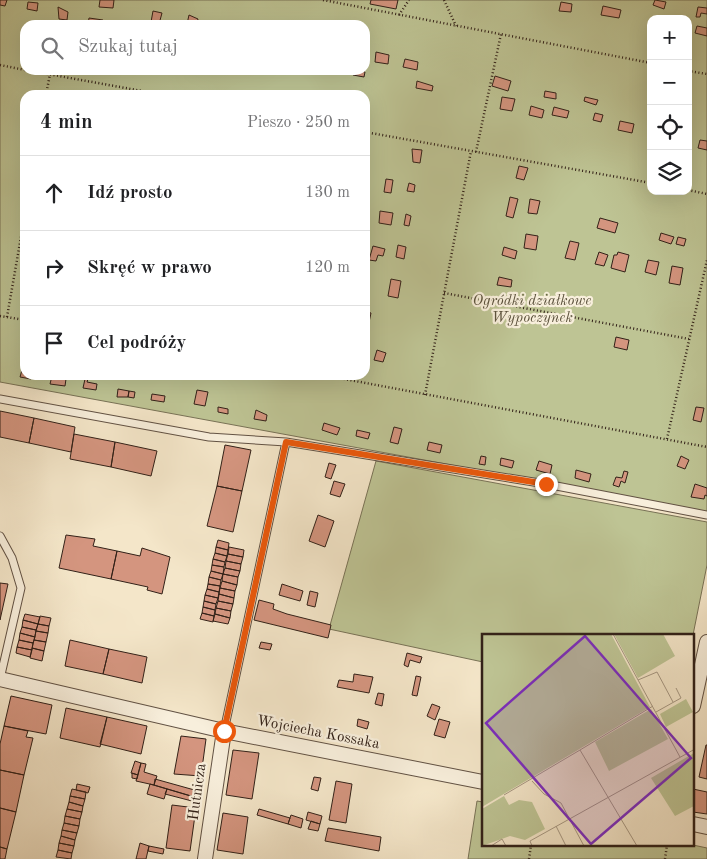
<!DOCTYPE html>
<html lang="pl">
<meta charset="utf-8">
<style>
body{margin:0;font-family:"Old Standard TT",serif;background:#f6f6f6;color:#202124}
.controls{position:absolute;right:15px;top:15px;display:grid;overflow:hidden;border-radius:10px;box-shadow:0 5px 20px #0002}
.controls button{width:45px;height:45px;display:grid;place-items:center;padding:0;border:0;border-bottom:1px solid #e0e0e0;background:#fff;color:#202124;font:25px sans-serif}
.stop{position:absolute;width:15px;height:15px;margin:-11px;border:4px solid #ea580c;border-radius:50%;background:#fff}
.stop.end{background:#ea580c;border-color:#fff;box-shadow:0 1px 5px #0008}
.list{margin:0;padding:0;list-style:none}
h2{display:flex;justify-content:space-between;align-items:center;height:65px;margin:0;padding:0 20px;font-size:21px}
h2 small{font-size:16px;font-weight:400;color:#757577}
.list li{display:grid;grid-template-columns:32px 1fr auto;gap:15px;align-items:center;box-sizing:border-box;height:75px;padding:0 20px;border-top:1px solid #e0e0e0}
.list b{display:block;font-size:19px;white-space:nowrap}
.list em{font-size:16px;font-style:normal;color:#757577}
.icon{flex:none;width:28px;height:28px;fill:none;stroke:currentColor;stroke-width:2;stroke-linecap:round;stroke-linejoin:round}
.map{position:relative;flex:none;width:707px;height:859px;overflow:hidden}
.search{position:absolute;background:#fff;box-shadow:0 5px 20px #0002;left:20px;top:20px;width:350px;height:55px;display:flex;align-items:center;gap:12px;box-sizing:border-box;padding:0 18px;border-radius:15px;color:#757577;font-size:19px}
.panel{position:absolute;background:#fff;box-shadow:0 5px 20px #0002;left:20px;top:90px;width:350px;height:290px;border-radius:15px}
.map>svg:first-child{display:block}
.green{fill:#bec494;stroke:#787256;fill-rule:evenodd}
.building{fill:#d4957f;stroke:#322118}
.lines{fill:none;stroke-linecap:round;stroke-linejoin:round}
.service-casing{stroke:#625244;stroke-width:9}
.minor-casing{stroke:#625244;stroke-width:16}
.path{stroke:#322118;stroke-width:2.5;stroke-dasharray:1 2.5;stroke-linecap:butt}
.service{stroke:#f8efdc;stroke-width:7}
.minor{stroke:#f8efdc;stroke-width:14}
.route{stroke:#ea580c;stroke-width:6}
.labels{text-anchor:middle;dominant-baseline:central;stroke-width:4.5;stroke-linejoin:round;paint-order:stroke}
.park-label{font-size:15px;font-style:italic;fill:#5c523d;stroke:#f8efdc}
.street-label{font-size:15px;fill:#322118;stroke:#f8efdc}
.inset-road{fill:none;stroke:#a69782;stroke-width:1}
.view{fill:#7b2cbf;fill-opacity:0.15;stroke:#7b2cbf;stroke-width:2.5}
.inset-edge{fill:none;stroke:#322118;stroke-width:2.5}
</style>
<div class="map">
<svg width="707" height="859" viewBox="0 0 707 859">
<rect width="100%" height="100%" fill="#f4e6c9"/>
<filter id="stains"><feTurbulence type="fractalNoise" baseFrequency=".004" numOctaves="4"/><feColorMatrix values="0 0 0 0 .2 0 0 0 0 .09 0 0 0 0 .02 0 0 0 .5 -.17"/></filter>
<radialGradient id="worn" r=".72"><stop offset=".6" stop-color="#630" stop-opacity="0"/><stop offset="1" stop-color="#630" stop-opacity=".3"/></radialGradient>
<path class="green" d="M0 0H707V512L0 382ZM651 19H688V191H651ZM25 25H365V70H25ZM25 95H365V375H25Z
M376 461 707 522V565L693 635H483V662L329 629Z
M477 801 483 802V845H693L707 848V859H468Z"/>
<path class="building" d="M0 0H7L5 6 0 5Z
M100 0H114L113 8 99 7Z
M371 0H398L396 9 370 4Z
M655 0 666 2 664 9 653 5Z
M28 2 38 3 37 11 27 9Z
M561 2 572 4 571 12 559 11Z
M603 6 621 10 619 18 601 15Z
M58 7 68 12 67 20 59 19Z
M698 7 707 8V14L701 13 700 17H696Z
M153 11 162 13 159 24 151 22Z
M189 15 198 19 197 23 187 24Z
M89 18 103 20 102 25H88Z
M697 26 707 28V36L695 33Z
M376 52 389 55 388 64 375 62Z
M405 59 418 62 417 70 403 67Z
M354 70 365 72 364 77 353 75Z
M495 76 511 81 508 91 492 86Z
M417 81 433 86 432 91 416 88Z
M545 91 556 93V99L544 97Z
M502 97 515 99 512 111 500 109Z
M585 97 598 100 596 105 584 101Z
M531 106 544 110 542 118 529 115Z
M554 107 569 111 567 118 552 115Z
M595 113 603 115 601 122 593 120Z
M620 121 634 124 632 133 618 130Z
M700 140 707 141V150L698 148Z
M412 149 422 150 420 163 413 162Z
M519 166 528 168 524 180 516 178Z
M386 179 393 180 391 193 384 192Z
M409 183 415 185 414 192 407 191Z
M510 197 518 199 513 218 506 216Z
M530 199 540 201 537 214 528 213Z
M380 211 393 213 391 225 379 223Z
M406 214 411 216 409 226 404 225Z
M600 218 618 223 615 233 597 228Z
M661 233 674 237 671 244 659 240Z
M526 234 538 236 536 250 524 248Z
M678 237 686 239 684 246 676 244Z
M570 241 579 243 575 260 565 258Z
M398 245 406 247 404 259 396 257Z
M373 246 385 249 383 256 378 255 376 261 369 260Z
M504 247 517 251 515 259 502 255Z
M599 252 608 255 604 266 595 264Z
M618 252 629 255 625 272 611 268 614 255H617Z
M648 260 659 262 656 275 645 272Z
M672 266 683 268 680 285 669 283Z
M499 277 512 280 511 287 497 285Z
M391 279 401 281 398 298 388 296Z
M365 311 371 313 368 327 365 326Z
M616 337 629 340 627 350 614 347Z
M377 350 386 353 383 362 374 360Z
M22 370 25 371V375H32L31 379 20 377Z
M52 376 66 379 65 386 50 384Z
M85 379H88L87 382 97 384 96 390 83 388Z
M118 389 129 391 128 397H117Z
M197 390 208 392 205 406 194 404Z
M129 391 135 392 134 398 128 397Z
M152 394 165 396 164 402 151 400Z
M218 407 228 409V414L218 412Z
M696 407 704 408 701 422 693 420Z
M256 410 267 415 266 421 254 419Z
M0 411 34 418 29 443 0 437Z
M34 418 75 427 71 452 29 443Z
M324 423 340 428 337 435 322 430Z
M394 427 402 429 398 444 390 442Z
M357 430 370 433 368 439 356 436Z
M74 434 115 442 111 467 70 459Z
M115 442 157 451 151 476 111 467Z
M429 442 442 445 440 453 427 450Z
M225 445 251 450 242 491 217 486Z
M481 456 486 457 485 465 479 464Z
M681 456 689 460 685 469 677 466Z
M501 458 514 461 512 468 500 465Z
M539 461 552 465 550 474 536 470Z
M329 463 336 465 331 479 325 477Z
M576 470 591 474 589 482 575 478Z
M624 471 628 472 625 483 621 481 619 487 613 485 616 477 622 478Z
M334 481 345 484 340 497 330 494Z
M695 484 707 488V496L705 495 704 499 691 497Z
M217 486 242 491 233 532 207 526Z
M318 515 334 521 325 547 309 541Z
M66 535 95 539 93 546 117 551 111 579 59 568Z
M218 540 229 543 228 550 216 547Z
M216 547 228 550 227 556 215 553Z
M229 547 244 550 243 557 228 554Z
M142 548 170 557 162 594 147 590 148 587 111 579 117 551 140 556Z
M215 553 227 556 225 562 213 559Z
M228 554 243 557 241 564 226 561Z
M213 559 225 562 224 567 212 565Z
M226 561 241 564 240 571 225 568Z
M212 565 224 567 223 574 211 571Z
M225 568 240 571 238 577 223 574Z
M211 571 223 574 221 580 209 577Z
M223 574 238 577 237 585 222 581Z
M209 577 221 580 220 586 208 584Z
M222 581 237 585 235 591 220 588Z
M0 583 8 584 0 620Z
M208 584 220 586 219 592 207 589Z
M282 584 303 591 300 601 279 595Z
M220 588 235 591 234 598 219 594Z
M207 589 219 592 218 598 205 595Z
M310 591 318 593 315 607 307 605Z
M219 594 234 598 233 604 218 601Z
M205 595 218 598 216 604 204 601Z
M259 600 274 604 273 609 287 614 331 625 328 638 254 620Z
M204 601 216 604 215 610 203 607Z
M218 601 233 604 231 611 216 608Z
M203 607 215 610 214 616 202 613Z
M216 608 231 611 230 618 215 614Z
M202 613 214 616 213 622 200 619Z
M25 614 40 617 38 624 23 620Z
M215 614 230 618 228 624 213 621Z
M40 616 51 618 49 626 38 624Z
M23 620 38 624 36 630 22 627Z
M38 624 49 626 48 633 36 631Z
M22 627 36 630 35 637 20 633Z
M36 631 48 633 46 642 34 640Z
M20 633 35 637 33 643 19 640Z
M19 640 33 643 32 650 17 647Z
M34 640 46 642 44 651 32 648Z
M70 640 109 649 103 674 65 666Z
M261 642 272 644 270 650 259 648Z
M17 647 32 650 30 657 16 653Z
M32 648 44 651 42 661 30 658Z
M109 649 147 657 142 683 103 674Z
M407 653 422 657 420 663 410 660 408 667 404 665Z
M354 674 373 677 369 693 337 687 339 680 353 682Z
M416 676 421 677 417 696 412 695Z
M378 693 384 694 382 706 375 704Z
M11 696 52 705 46 734 4 726Z
M432 704 440 707 435 720 427 716Z
M66 708 107 717 100 747 60 738Z
M107 717 147 726 141 754 100 744Z
M358 719 369 722 367 729 357 726Z
M439 719 450 722 445 738 434 735Z
M4 726 28 731 26 737 33 738 24 775 0 770V744Z
M181 736 206 739 201 776 174 774Z
M706 745H707V779L699 777Z
M233 750 259 753 252 799 226 795Z
M135 761 141 763 138 775 131 773Z
M141 763 146 764 144 772 157 776 154 785 136 781Z
M0 770 24 775 16 812 0 808Z
M132 773 138 775 137 779 132 778Z
M314 777 321 778 318 791 311 789Z
M155 779 198 791V798L154 785Z
M336 781 352 784 346 823 329 820Z
M77 784 90 787 88 793 76 790Z
M150 784 167 789 164 799 147 794Z
M72 789 86 792 85 799 70 796Z
M167 789 194 797 192 801 165 794Z
M693 789 707 792V814L693 812Z
M70 796 85 799 83 806 69 802Z
M69 802 83 806 82 812 67 809Z
M172 805 196 808 190 851 166 848Z
M0 808 16 812 7 849 0 847Z
M67 809 82 812 80 819 65 816Z
M259 809 290 818 288 824 257 815Z
M308 812 322 816 320 824 306 820Z
M223 813 248 817 243 854 217 850Z
M291 815 303 819 301 828 288 824Z
M65 816 80 819 79 826 64 823Z
M311 821 320 824 318 831 308 829Z
M64 823 79 826 77 833 62 830Z
M328 828 381 837 379 851 325 841Z
M62 830 77 833 75 840 61 836Z
M61 836 75 840 74 846 59 843Z
M59 843 74 846 72 853 58 850Z
M140 843 149 846 146 859H136Z
M149 846 164 849 163 854 148 851Z
M0 847 7 849 5 859H0Z
M58 850 72 853 71 859 56 857Z"/>
<g class="lines">
<defs>
<path id="service" d="M0 399 209 437 286 442 224 731
M286 442 546 484 707 515
M0 536 12 558 21 588 0 679"/>
<path id="minor" d="M0 679 224 731 483 782
M693 706 707 642
M693 824 707 827
M205 859 224 731"/>
</defs>
<use href="#service" class="service-casing"/>
<use href="#minor" class="minor-casing"/>
<path class="path" d="M323 0 651 63
M444 0 456 26
M399 15 409 0
M0 65 25 70
M26 70 164 95
M688 71 707 74
M46 95 50 74
M365 132 651 183
M476 152 501 34
M688 190 707 194
M444 293 689 339
M0 316 25 320
M7 317 25 214
M323 375 707 447
M425 395 471 151
M667 439 707 260
M529 859 531 845
M665 859 667 845"/>
<use href="#service" class="service"/>
<use href="#minor" class="minor"/>
</g>
<g class="lines">
<path class="route" d="M224 731 286 442 546 484"/>
</g>
<g class="labels">
<g class="park-label">
<text x="532" y="301">Ogródki działkowe<tspan x="532" dy="17">Wypoczynek</tspan></text>
</g>
<g class="street-label">
<text transform="translate(318 733) rotate(11)">Wojciecha Kossaka</text>
<text transform="translate(198 792) rotate(-82)">Hutnicza</text>
</g>
</g>
<g transform="translate(482 634)">
<rect width="212" height="212" fill="#f4e6c9"/>
<path d="M0 0H129L168 73 0 173ZM132 0H181L193 22 156 44ZM204 65 211 78 184 93 178 80ZM169 75 186 105 127 137 113 108ZM212 119V172L193 182 169 144ZM22 162 27 171 37 166 50 168 63 195 43 206 28 202 0 212V175Z" fill="#bec494"/>
<path class="inset-road" d="M131 0 198 123M156 46 175 38 191 68M174 78 199 64 194 54M98 116 171 72M50 147 62 160 79 169 102 212M22 161 98 116 155 212M74 192 84 212M9 212 20 205 24 212M50 212 48 207 213 115"/>
<path class="view" d="M103 2 209 124 109 210 4 89Z"/>
<rect width="212" height="212" class="inset-edge"/>
</g>
<rect width="100%" height="100%" filter="url(#stains)"/>
<rect width="100%" height="100%" fill="url(#worn)"/>
</svg>
<div class="controls">
<button>+</button>
<button>−</button>
<button><svg class="icon" aria-label="locate" viewBox="0 0 24 24"><circle cx="12" cy="12" r="6"/><path d="M12 2v4M12 18v4M2 12h4M18 12h4"/></svg></button>
<button><svg class="icon" aria-label="layers" viewBox="0 0 24 24"><path d="M12 4l9 5-9 5-9-5zM3 14l9 5 9-5"/></svg></button>
</div>
<div class="stop" style="left:224px;top:731px"></div>
<div class="stop end" style="left:546px;top:484px"></div>
<div class="search"><svg class="icon" aria-label="search" viewBox="0 0 24 24"><circle cx="10" cy="10" r="6"/><path d="M15 15l6 6"/></svg>Szukaj tutaj</div>
<section class="panel">
<h2>4 min<small>Pieszo · 250 m</small></h2>
<ul class="list">
<li><svg class="icon" aria-label="ahead" viewBox="0 0 24 24"><path d="M12 20V5M6 11l6-6 6 6"/></svg><div><b>Idź prosto</b></div><em>130 m</em></li>
<li><svg class="icon" aria-label="right" viewBox="0 0 24 24"><path d="M7 20v-9h11M14 6l5 5-5 5"/></svg><div><b>Skręć w prawo</b></div><em>120 m</em></li>
<li><svg class="icon" aria-label="arrive" viewBox="0 0 24 24"><path d="M6 21V4h12l-3 4 3 4H6"/></svg><div><b>Cel podróży</b></div></li>
</ul>
</section>
</div>
